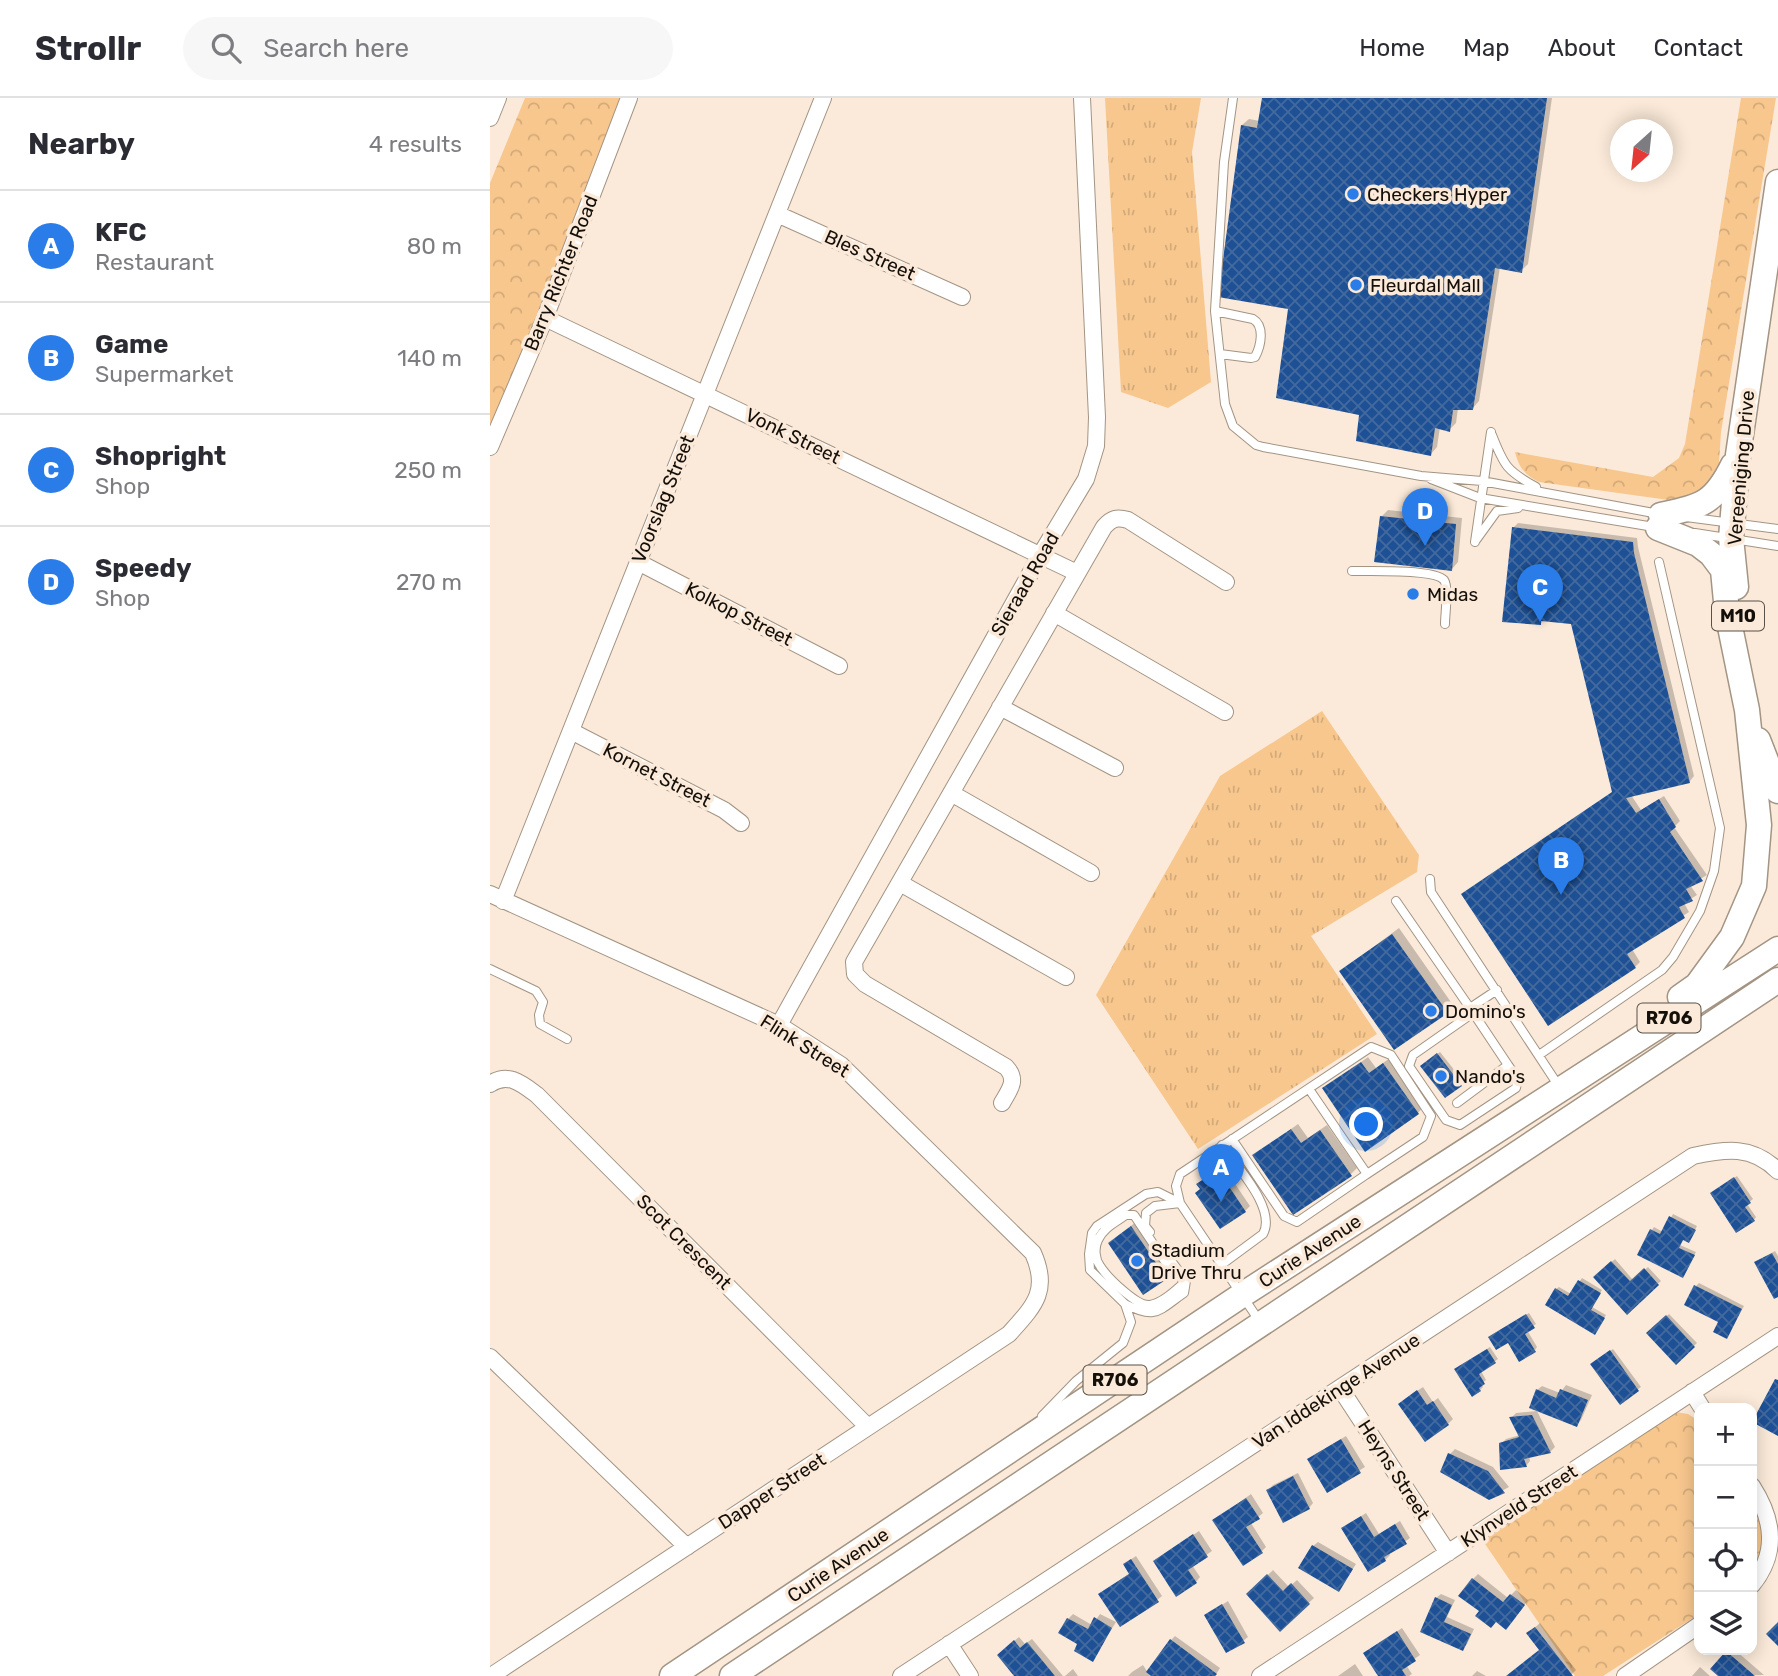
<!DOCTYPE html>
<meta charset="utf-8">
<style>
body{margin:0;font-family:Rubik,sans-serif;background:#f7f7f7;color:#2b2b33}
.controls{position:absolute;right:21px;bottom:21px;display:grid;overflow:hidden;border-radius:14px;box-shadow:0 4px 18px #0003}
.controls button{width:63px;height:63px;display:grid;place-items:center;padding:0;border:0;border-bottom:2px solid #e1e1e2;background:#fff;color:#2b2b33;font:35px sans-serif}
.compass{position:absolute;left:1120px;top:21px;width:63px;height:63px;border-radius:50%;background:#fff;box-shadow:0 4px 18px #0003;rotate:207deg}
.you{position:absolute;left:877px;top:1027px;width:24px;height:24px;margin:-18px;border:5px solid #fff;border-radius:50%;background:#1a73e8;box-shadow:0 0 0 10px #1a73e833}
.badge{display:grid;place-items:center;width:46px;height:46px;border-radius:50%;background:#2a7de8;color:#fff;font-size:23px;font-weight:700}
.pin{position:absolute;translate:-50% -58px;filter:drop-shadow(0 2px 4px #0008)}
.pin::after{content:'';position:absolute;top:37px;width:24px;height:21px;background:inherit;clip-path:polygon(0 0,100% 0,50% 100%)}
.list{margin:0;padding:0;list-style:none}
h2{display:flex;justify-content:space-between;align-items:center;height:91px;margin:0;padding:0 28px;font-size:30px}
h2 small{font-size:23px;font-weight:400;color:#7c7c81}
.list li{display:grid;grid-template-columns:46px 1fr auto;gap:21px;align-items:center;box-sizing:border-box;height:112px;padding:0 28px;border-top:2px solid #e1e1e2}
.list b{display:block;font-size:26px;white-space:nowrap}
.list p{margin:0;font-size:23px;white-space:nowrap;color:#7c7c81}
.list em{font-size:23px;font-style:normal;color:#7c7c81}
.icon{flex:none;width:38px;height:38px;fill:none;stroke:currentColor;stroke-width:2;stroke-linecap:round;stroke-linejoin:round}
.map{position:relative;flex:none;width:1288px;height:1578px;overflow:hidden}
header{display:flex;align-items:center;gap:42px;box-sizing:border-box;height:98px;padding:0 35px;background:#fff;border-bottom:2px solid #e1e1e2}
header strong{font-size:33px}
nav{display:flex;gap:38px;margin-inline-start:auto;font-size:24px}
.search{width:490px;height:63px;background:#f7f7f7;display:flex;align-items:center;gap:18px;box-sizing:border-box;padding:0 24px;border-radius:38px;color:#7c7c81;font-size:26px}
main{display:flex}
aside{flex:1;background:#fff}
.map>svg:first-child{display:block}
.grass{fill:url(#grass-tufts)}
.park{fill:url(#park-crowns)}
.shadow{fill:#0003}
.building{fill:url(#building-cross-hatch)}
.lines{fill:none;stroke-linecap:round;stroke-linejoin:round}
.service-casing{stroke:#a39484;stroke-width:10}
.minor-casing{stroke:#a39484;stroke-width:18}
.primary-casing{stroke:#a39484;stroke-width:27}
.service{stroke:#fff;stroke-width:8}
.minor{stroke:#fff;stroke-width:16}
.primary{stroke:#fff;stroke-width:24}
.poi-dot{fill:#2a7de8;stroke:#fbead9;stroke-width:2.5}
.labels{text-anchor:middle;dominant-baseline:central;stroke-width:7;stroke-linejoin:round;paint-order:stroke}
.shield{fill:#fbead9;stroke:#595147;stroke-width:2}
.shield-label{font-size:18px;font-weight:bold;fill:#140f09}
.poi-label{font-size:19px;fill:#140f09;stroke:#fbead9;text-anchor:start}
.street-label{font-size:19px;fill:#140f09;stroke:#fbead9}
</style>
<header>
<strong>Strollr</strong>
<div class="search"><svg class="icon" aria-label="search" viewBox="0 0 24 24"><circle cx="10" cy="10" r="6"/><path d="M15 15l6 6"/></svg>Search here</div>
<nav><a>Home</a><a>Map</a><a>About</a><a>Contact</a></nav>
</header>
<main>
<aside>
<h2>Nearby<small>4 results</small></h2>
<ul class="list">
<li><span class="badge">A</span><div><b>KFC</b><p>Restaurant</p></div><em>80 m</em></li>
<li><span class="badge">B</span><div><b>Game</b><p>Supermarket</p></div><em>140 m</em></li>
<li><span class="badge">C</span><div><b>Shopright</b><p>Shop</p></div><em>250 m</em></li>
<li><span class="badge">D</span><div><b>Speedy</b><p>Shop</p></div><em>270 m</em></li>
</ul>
</aside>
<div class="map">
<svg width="1288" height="1578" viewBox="0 0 1288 1578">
<defs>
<pattern id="grass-tufts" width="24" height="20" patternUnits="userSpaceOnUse" patternTransform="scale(1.75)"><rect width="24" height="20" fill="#f8c78e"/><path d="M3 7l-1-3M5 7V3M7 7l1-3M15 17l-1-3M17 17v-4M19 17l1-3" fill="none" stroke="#d4aa79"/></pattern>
<pattern id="park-crowns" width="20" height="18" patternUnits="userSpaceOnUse" patternTransform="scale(1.75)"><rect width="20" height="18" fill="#f8c78e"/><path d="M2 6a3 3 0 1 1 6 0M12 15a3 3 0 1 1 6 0" fill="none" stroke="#d4aa79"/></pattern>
<pattern id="building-cross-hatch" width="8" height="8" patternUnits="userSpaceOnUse" patternTransform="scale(1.75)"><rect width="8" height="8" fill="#1d5095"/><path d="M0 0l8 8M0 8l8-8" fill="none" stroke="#446a9d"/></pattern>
</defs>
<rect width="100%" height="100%" fill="#fbead9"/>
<path class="grass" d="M615 0H711L702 54 721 284 678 310 631 294Z
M832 613 929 757 927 774 821 838 887 936 708 1051 606 897 730 678Z"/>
<path class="park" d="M35 0H145L0 346V85Z
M1251 0H1286L1231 334 1228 380 1193 404 1049 384C1035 377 1029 370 1025 354L1163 379 1189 360 1195 346Z
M1186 1314 1198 1316 1209 1323V1516L1113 1578H1085L993 1443Z
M1262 1400 1272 1415 1275 1455 1262 1479Z"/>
<path class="shadow" d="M774 0H1062L1038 166 1031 173 1010 169 989 303 983 310H968L966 325 959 332 950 329 947 349 941 356 871 316 800 209 752 27 759 21 770 23Z
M898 412 972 420 968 464 962 471 892 418Z
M1028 425 1147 440 1148 449 1204 678 1200 683 1141 697 1151 712 1174 698 1190 723 1184 729 1217 777 1200 787 1207 797 1194 805 1199 814 1142 851 1150 864 1145 869 973 796 1123 694 1082 525 1055 521 1050 526 1024 429Z
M909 830 963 907 956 913 851 873Z
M950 954 973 983 971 986 935 965Z
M878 959 886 970 900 960 934 1008 928 1015 834 991Z
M808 1026 818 1040 837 1027 867 1070 861 1076 765 1057Z
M733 1068 760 1108 755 1113 712 1091 713 1082Z
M1247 1078 1263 1101 1257 1106 1266 1119 1264 1122 1225 1093Z
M1183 1116 1207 1128 1201 1140H1194L1190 1147 1206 1154 1193 1178 1162 1132 1164 1129 1173 1134Z
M646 1124 680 1175 676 1180 625 1140Z
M1285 1153 1288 1158V1197L1269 1162Z
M1125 1161 1143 1182 1158 1169 1171 1183 1137 1214 1105 1179Z
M1092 1180 1112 1192 1102 1209 1116 1217 1107 1232 1066 1191 1069 1189 1081 1196Z
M1209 1185 1254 1208 1237 1239 1231 1223 1206 1188Z
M1039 1215 1046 1226 1037 1232 1047 1249 1045 1252 1003 1236Z
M1179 1216 1207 1245 1187 1264 1159 1235Z
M1000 1249 1008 1261 991 1273 996 1282 991 1286 993 1289 990 1292 969 1268Z
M1123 1251 1151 1289 1130 1304 1105 1263Z
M1076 1287 1102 1297 1091 1322 1087 1327 1047 1292 1052 1288 1070 1295Z
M933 1289 943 1304 948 1300 963 1321 958 1326 915 1301Z
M1047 1313 1065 1349 1060 1354 1039 1358 1040 1363 1036 1368 1011 1346 1016 1341 1030 1337 1021 1320 1026 1315Z
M856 1338 875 1369 838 1392 824 1357Z
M965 1351 1003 1369 1019 1389 999 1400 960 1356Z
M808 1375 823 1405 819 1410 778 1392 783 1387Z
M761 1396 773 1415 761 1425 776 1449 772 1453 725 1422Z
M876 1415 889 1436 910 1423 920 1440 899 1455 900 1457 895 1462 853 1430Z
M709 1433 722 1453 702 1467 710 1479 706 1484 665 1463Z
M828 1444 866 1466 849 1492 823 1448Z
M646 1458 672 1498 667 1502 610 1496 640 1475V1462Z
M783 1472 799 1489 807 1482 824 1500 791 1531 758 1496Z
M988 1476 1018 1500 1026 1492 1038 1502 1021 1525 991 1513 983 1481Z
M951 1496 965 1502 957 1519 984 1531 977 1546 973 1551 932 1533 946 1500Z
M738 1503 758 1539 753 1543 716 1517Z
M583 1516 602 1527 610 1516 626 1524 603 1561 578 1521Z
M1050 1525 1086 1572 1080 1578H1018L1051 1552 1043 1531Z
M912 1530 930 1557 916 1567 922 1576 919 1578H890L875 1555Z
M685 1538 730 1570 725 1578H664L681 1542Z
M529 1539 535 1546 542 1541 573 1578H527L514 1552Z
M1240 1552H1245L1274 1577 1230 1578 1223 1571Z
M865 1566 873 1578H848Z
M653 1567 660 1578H638L642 1574Z
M1210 1569 1220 1578H1202Z
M583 1571 588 1578H575Z
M987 1573 996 1578H982Z"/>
<path class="building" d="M772 0H1057L1032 175 1005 170 983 312H963L960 334 945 330 941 358 866 343 869 317 786 300 798 211 728 199 751 27 767 30Z
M890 418 966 426 962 473 884 464Z
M1022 429 1143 444 1144 455 1200 685 1136 700 1146 715 1169 701 1186 729 1180 734 1213 783 1196 791 1203 803 1189 809 1195 820 1137 856 1146 870 1058 928 971 796 1122 694 1081 526 1051 523V527L1012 524Z
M902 836 958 915 904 952 849 873Z
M947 955 972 988 955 1000 930 968Z
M871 964 879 975 893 965 929 1016 875 1054 832 990Z
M801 1031 811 1045 830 1032 862 1078 803 1117 762 1057Z
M728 1072 756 1114 730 1131 705 1095 710 1091 706 1086Z
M1244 1079 1261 1105 1255 1109 1265 1123 1246 1135 1220 1095Z
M1179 1118 1206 1132 1199 1145 1193 1142 1189 1150 1205 1157 1193 1180 1147 1157 1160 1131 1170 1136Z
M641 1128 677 1181 653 1197 618 1145Z
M1282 1155 1288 1166V1199L1284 1201 1264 1164Z
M1121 1163 1140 1183 1154 1170 1169 1187 1137 1217 1103 1179Z
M1088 1182 1111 1195 1101 1212 1115 1220 1105 1237 1055 1207 1065 1190 1078 1198Z
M1204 1187 1252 1211 1237 1241 1223 1234 1228 1224 1194 1207Z
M1036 1216 1045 1230 1035 1236 1046 1254 1029 1264 1018 1245 1006 1252 998 1239Z
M1176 1217 1205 1249 1186 1267 1156 1235Z
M997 1251 1006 1265 989 1276 995 1286 989 1290 991 1293 982 1299 964 1271Z
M1120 1252 1149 1293 1130 1307 1100 1266Z
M1285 1281 1288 1282V1338L1262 1324Z
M1046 1291 1066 1300 1070 1291 1098 1302 1087 1329 1039 1310Z
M927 1292 937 1307 943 1303 959 1327 935 1344 908 1306Z
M1042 1317 1061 1355 1034 1361 1037 1369 1010 1372 1009 1345 1029 1339 1019 1319Z
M851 1341 871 1375 837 1395 817 1361Z
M958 1355 998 1373 1015 1395 999 1402 950 1374Z
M803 1378 820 1411 793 1425 776 1392Z
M756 1400 770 1421 756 1429 773 1455 753 1468 722 1422Z
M871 1418 884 1439 905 1426 917 1446 894 1459 896 1463 878 1474 851 1430Z
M703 1436 718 1459 698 1472 707 1485 686 1499 663 1463Z
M822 1447 863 1471 849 1494 808 1470Z
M641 1461 669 1504 630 1529 608 1496 639 1476 633 1466Z
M777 1476 793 1493 801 1485 820 1506 790 1534 756 1496Z
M982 1480 1013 1504 1020 1496 1035 1507 1016 1532 1006 1524 1001 1530 985 1518 989 1513 968 1498Z
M945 1499 962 1507 954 1524 981 1536 973 1553 930 1534Z
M732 1506 755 1545 736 1555 714 1517Z
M604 1519 622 1530 603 1564 584 1553 587 1546 568 1535 577 1520 598 1531Z
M1288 1524V1548L1276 1536Z
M1045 1529 1083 1578H1016L1049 1552 1036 1535Z
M907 1533 926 1563 912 1572 916 1578H888L873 1555Z
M680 1541 727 1576 725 1578H661L656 1574Z
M524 1542 530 1550 537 1544 565 1578H524L507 1557Z
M1236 1553 1265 1578H1228L1220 1571Z"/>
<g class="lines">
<defs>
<path id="service" d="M743 0 734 64 725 213 735 306 743 328 766 347 773 349 931 378 992 383 1169 416
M725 213 763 221C775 228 771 248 765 259L761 260 730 256
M1002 337C1014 368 1017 373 1046 389
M941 381 990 400 1164 429
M1196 419 1288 431
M1205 435 1288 448
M986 442 1007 413 1028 410
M985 444 1001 334
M862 473C878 473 945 471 954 482 959 489 955 516 955 526
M940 781 941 794 1068 987
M906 803 980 910
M0 871 46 893 53 904 49 917 50 926 77 941
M983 915 923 957 919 968 956 1022 970 1027 1026 990 1028 981 1018 967
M1049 957 1172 872 1183 859 1210 813 1224 773 1230 730 1169 464
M967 1005 1018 967 980 910 1007 892
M742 1041 794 1118 807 1124 877 1076
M636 1117H644L682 1174 696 1183C687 1191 673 1205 660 1207 647 1209 617 1179 610 1168 605 1161 604 1150 608 1142 613 1130 626 1124 636 1117Z
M660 1134 655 1128 656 1115 665 1108 690 1105
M731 1167 773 1136C787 1111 747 1069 732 1047
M635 1206C666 1222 668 1213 694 1195L696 1183 674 1153
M770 1224 690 1105 686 1088 690 1076 881 949 901 957 941 1018 933 1039 877 1076 819 991
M552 1318 586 1283 633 1245 641 1224 635 1206 600 1172 599 1156 602 1135 607 1128 656 1096 668 1094 690 1105"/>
<path id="minor" d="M0 20 8 0
M287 116 472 199
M55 220 587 475
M0 349 55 220 139 0
M148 464 349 568
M564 515 735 614
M510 609 625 670
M81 633 234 712 251 725
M461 695 601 775
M410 785 576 879
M0 796 289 927 351 967 543 1155C560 1193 544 1208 519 1236L1 1578
M13 803 333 0
M289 927 551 456 596 381 606 348 607 319 592 0
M0 986C18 974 31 985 47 997L378 1329
M512 1005C520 991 528 982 516 969L375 886 365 876 364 864 614 429C622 420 627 419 638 422L736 484
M0 1259 197 1449
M850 1290 958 1455
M1202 1294 1212 1310
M1262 1388C1284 1422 1288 1455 1262 1487
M459 1546 480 1578
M411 1578 1203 1058C1236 1051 1262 1047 1288 1073
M770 1578 1288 1238
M1135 1578 1209 1527"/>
<path id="primary" d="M1171 417C1212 408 1224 406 1243 367
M1168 430 1208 446 1221 456 1233 472 1237 514 1257 612 1269 727 1264 788 1242 839 1207 887 1190 899
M1246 489 1241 440 1248 357 1288 84
M1268 642 1288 693
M182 1578 752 1197 1288 851
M242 1578 1288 882"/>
</defs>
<use href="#service" class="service-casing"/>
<use href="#minor" class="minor-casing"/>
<use href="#primary" class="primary-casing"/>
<use href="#service" class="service"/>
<use href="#minor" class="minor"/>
<use href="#primary" class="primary"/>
</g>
<g class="poi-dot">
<circle cx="863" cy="96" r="7"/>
<circle cx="866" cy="187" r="7"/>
<circle cx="923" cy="496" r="7"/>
<circle cx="941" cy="913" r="7"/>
<circle cx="951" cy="978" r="7"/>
<circle cx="647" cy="1163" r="7"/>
</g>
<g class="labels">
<g class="shield">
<rect x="1222" y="503.5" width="52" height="29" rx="5"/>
<rect x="1147.5" y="905.5" width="63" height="29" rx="5"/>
<rect x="593.5" y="1267.5" width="63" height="29" rx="5"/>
</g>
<g class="shield-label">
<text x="1248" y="518">M10</text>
<text x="1179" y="920">R706</text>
<text x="625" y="1282">R706</text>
</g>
<g class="poi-label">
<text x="877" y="96">Checkers Hyper</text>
<text x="880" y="187">Fleurdal Mall</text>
<text x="937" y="496">Midas</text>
<text x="955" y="913">Domino's</text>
<text x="965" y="978">Nando's</text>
<text x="661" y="1152">Stadium<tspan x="661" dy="22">Drive Thru</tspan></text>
</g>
<g class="street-label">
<text transform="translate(380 157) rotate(24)">Bles Street</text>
<text transform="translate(71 175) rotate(-68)">Barry Richter Road</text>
<text transform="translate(303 338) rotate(26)">Vonk Street</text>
<text transform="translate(1251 370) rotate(-85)">Vereeniging Drive</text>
<text transform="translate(173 401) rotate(-68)">Voorslag Street</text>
<text transform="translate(535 486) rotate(-60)">Sieraad Road</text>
<text transform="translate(249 516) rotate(27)">Kolkop Street</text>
<text transform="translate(167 677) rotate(27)">Kornet Street</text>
<text transform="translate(315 948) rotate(32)">Flink Street</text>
<text transform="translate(194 1144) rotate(45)">Scot Crescent</text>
<text transform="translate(820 1153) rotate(-33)">Curie Avenue</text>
<text transform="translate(846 1293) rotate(-33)">Van Iddekinge Avenue</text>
<text transform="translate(904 1372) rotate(57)">Heyns Street</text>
<text transform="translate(282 1393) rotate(-33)">Dapper Street</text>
<text transform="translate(1029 1408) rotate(-33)">Klynveld Street</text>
<text transform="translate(348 1467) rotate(-34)">Curie Avenue</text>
</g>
</g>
</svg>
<div class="controls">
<button>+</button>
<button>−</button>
<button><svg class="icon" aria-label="locate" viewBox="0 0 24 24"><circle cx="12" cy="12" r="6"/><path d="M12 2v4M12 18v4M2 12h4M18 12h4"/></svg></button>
<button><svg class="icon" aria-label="layers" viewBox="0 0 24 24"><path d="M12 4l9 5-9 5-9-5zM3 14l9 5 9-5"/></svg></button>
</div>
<svg class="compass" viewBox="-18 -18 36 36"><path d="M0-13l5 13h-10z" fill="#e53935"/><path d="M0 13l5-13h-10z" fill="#7c7c81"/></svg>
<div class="you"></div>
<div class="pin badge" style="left:731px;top:1104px">A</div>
<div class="pin badge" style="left:1071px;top:797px">B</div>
<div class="pin badge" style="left:1050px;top:524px">C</div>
<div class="pin badge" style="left:935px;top:448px">D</div>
</div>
</main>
